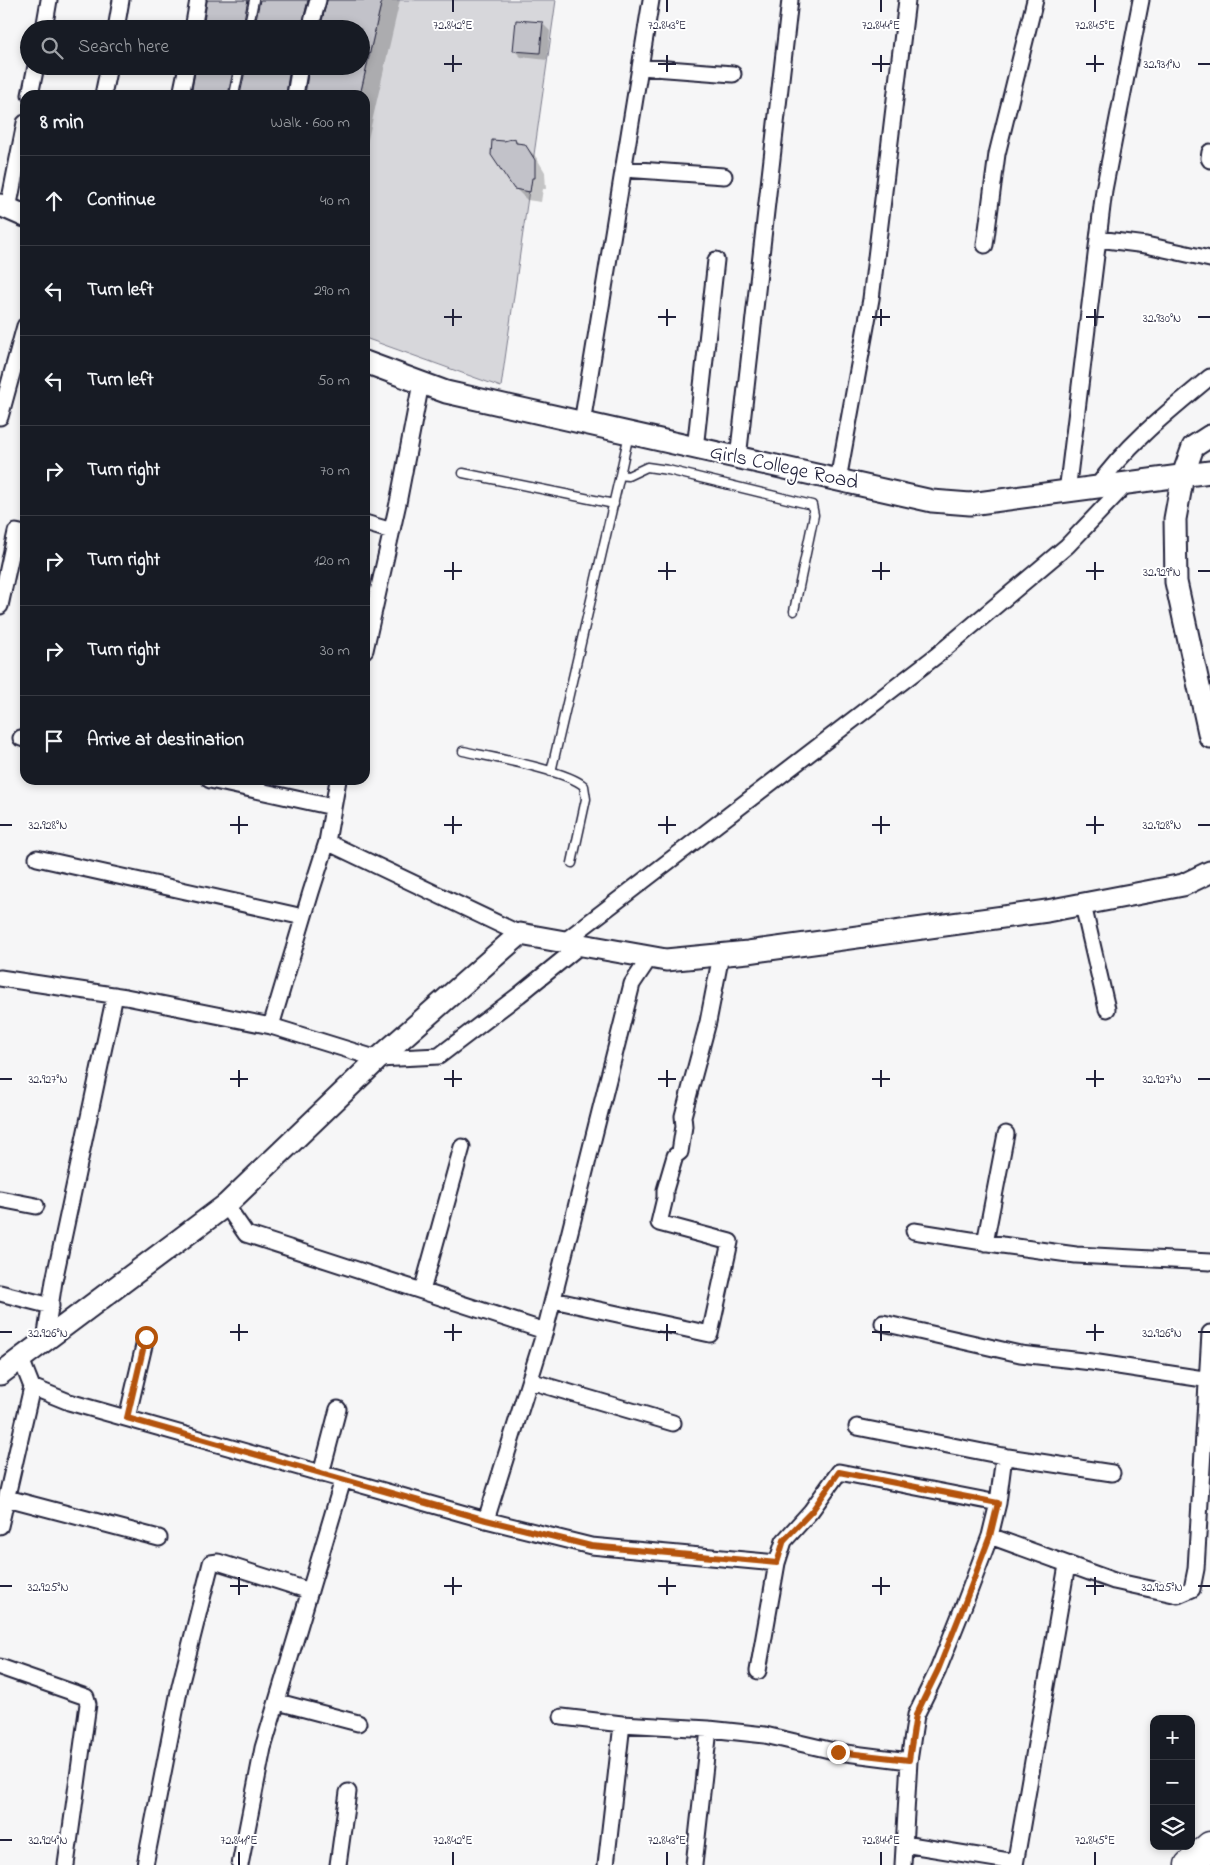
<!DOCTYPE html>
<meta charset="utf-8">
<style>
body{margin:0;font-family:"Indie Flower",sans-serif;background:#20242c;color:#f1f3f6}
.controls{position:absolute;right:15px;bottom:15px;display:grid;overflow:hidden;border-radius:10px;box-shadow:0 2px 8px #0003}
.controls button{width:45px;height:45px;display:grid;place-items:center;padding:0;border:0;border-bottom:1px solid #363941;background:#171b24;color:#f1f3f6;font:25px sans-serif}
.stop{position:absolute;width:15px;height:15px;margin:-11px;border:4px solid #b45309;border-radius:50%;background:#fff}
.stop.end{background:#b45309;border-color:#fff;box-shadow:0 1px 5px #0008}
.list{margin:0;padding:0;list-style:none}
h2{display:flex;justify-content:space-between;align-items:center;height:65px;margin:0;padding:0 20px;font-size:21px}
h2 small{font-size:16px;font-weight:400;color:#9ea1a6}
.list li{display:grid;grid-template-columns:32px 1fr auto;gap:15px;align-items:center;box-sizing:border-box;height:90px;padding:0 20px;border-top:1px solid #363941}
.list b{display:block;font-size:19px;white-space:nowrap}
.list em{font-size:16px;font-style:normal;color:#9ea1a6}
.icon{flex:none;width:28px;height:28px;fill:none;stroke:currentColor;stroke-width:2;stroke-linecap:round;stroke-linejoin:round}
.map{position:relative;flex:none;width:1210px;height:1865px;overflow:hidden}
.search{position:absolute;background:#171b24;box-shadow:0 2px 8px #0003;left:20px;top:20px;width:350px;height:55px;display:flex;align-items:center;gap:12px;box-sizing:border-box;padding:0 18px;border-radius:28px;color:#9ea1a6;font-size:19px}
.panel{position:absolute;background:#171b24;box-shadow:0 2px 8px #0003;left:20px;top:90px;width:350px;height:695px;border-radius:15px}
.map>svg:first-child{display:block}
.green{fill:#d7d7db;stroke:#7c7c8b}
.shadow{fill:#0003}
.building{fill:#c2c2c9;stroke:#22223b}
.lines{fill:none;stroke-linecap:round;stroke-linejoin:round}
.lane-casing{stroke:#22223b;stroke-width:11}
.street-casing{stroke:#22223b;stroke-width:19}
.secondary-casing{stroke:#22223b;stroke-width:25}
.highway-casing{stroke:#22223b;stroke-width:31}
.lane{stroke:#fff;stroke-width:8}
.street{stroke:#fff;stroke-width:15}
.secondary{stroke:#fff;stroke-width:21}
.highway{stroke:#fff;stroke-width:28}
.route{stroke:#b45309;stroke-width:6}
.ticks{fill:none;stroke:#22223b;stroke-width:2}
.labels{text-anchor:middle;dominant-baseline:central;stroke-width:4;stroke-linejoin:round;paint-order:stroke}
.street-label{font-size:21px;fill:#22223b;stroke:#fff}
.ticks-label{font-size:12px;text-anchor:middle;fill:#22223b;stroke:#fff;stroke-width:4;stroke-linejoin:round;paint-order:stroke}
</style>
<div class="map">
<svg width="1210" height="1865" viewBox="0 0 1210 1865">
<rect width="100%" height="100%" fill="#f6f6f7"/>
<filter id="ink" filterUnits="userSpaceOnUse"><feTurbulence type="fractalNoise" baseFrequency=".02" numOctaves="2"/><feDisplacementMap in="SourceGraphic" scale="10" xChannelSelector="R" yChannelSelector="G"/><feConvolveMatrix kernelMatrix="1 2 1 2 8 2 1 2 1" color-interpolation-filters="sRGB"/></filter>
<g filter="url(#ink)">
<path class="green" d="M382 0H556L501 387 365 338V95H360Z"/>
<path class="shadow" d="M208 0H400L365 152V95H306L308 79H306L303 95H192L197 66H361V29H204Z
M543 24 550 31 547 60 521 57 514 50Z
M515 139 520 145H524L536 157 545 172 546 189H543L541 202 527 200 515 188 504 142Z"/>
<path class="building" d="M207 0H248L242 29H203Z
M260 0H308L301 29H254Z
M327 0H382L360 95H305L309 66H361V29H320Z
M516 20 543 22 540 53 513 51Z
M196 66H234L228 95H191Z
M246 66H290L286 95H240Z
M515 138 516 143 525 144 535 160V178H532L530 192 514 189 491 155 492 140 504 141Z"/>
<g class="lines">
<defs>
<path id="lane" d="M248 29 254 0
M234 95 240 66
M463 473 614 504
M620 475 628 476 647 467 668 470 812 505 814 515 794 611
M463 751C490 757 566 770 584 786L586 799 572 863
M551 772 620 475 629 434"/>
<path id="street" d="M44 29 49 0
M116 29 121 0
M193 29 198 0
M310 29 318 0
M641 67 733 74
M30 95 36 66
M103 95 109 66
M181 95 187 66
M295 95 300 66
M1210 152 1209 158 1210 160
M624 169 724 176
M8 209 25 123
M1098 239 1146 245 1210 259
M985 245 997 154 1035 0
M0 417 25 326
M582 423 651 0
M695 449 716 260
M738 458 790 0
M838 480 871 299 907 0
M1096 488C1127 444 1169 411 1210 377
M1067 492 1104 190 1141 0
M365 523 392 531
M0 606 16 532 25 534
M365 650 398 503 421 383
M21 738 25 739
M210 780 333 807
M327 842 520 934
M37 858 303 917
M1083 905 1107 1009
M565 941 936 656 1067 546 1127 483
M0 978 126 997 271 1026 378 1059 439 1056 519 995 582 944
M271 1026 311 892 327 842 338 780
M0 1199 36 1206
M226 1205 246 1234 545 1331 632 984 650 957
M914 1231 1002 1245 1076 1255 1210 1262
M985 1243 1006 1134
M422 1291 462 1147
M0 1293 51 1306
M553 1300 710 1334 730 1242 659 1223 665 1198V1190L675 1156 680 1152 684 1126 683 1116 708 1022 721 955
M883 1323 1020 1354 1092 1362 1210 1380
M45 1340 54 1281 115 995
M21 1359 32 1387 69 1402 486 1520 591 1546 777 1563 784 1541 811 1511 839 1472 998 1503 990 1536 964 1605 938 1670 916 1715 909 1761 903 1865
M530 1381 673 1423
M127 1418 146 1337
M857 1427 1008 1457 1112 1473
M321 1474 338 1409
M7 1498 159 1538
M998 1503 1004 1456
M486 1520 545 1331
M0 1526 32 1387
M990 1536 1114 1581 1178 1595 1192 1589 1196 1569 1210 1333
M0 1667 86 1697 88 1704 66 1865
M758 1671 777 1563
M278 1702 358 1723
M562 1717 622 1724 709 1729 765 1735 838 1752 909 1761
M904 1844 1015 1862
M145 1865 180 1686 211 1563 218 1562 310 1591
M240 1865 263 1748 343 1480
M338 1865 348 1792
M606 1865 622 1724
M694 1865 709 1729
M1015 1865 1067 1565"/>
<path id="secondary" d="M0 205 25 216
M365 362 446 392 932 501 970 504 1210 472
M1210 436 1193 447 1183 475 1175 519 1176 582 1210 737
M0 1374 226 1205 378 1059 520 934 666 960 748 952 1047 911 1183 885 1210 872"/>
<path id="highway" d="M1189 1865 1210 1846"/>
</defs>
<use href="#lane" class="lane-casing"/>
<use href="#street" class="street-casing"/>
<use href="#secondary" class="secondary-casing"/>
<use href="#highway" class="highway-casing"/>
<use href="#lane" class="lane"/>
<use href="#street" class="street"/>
<use href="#secondary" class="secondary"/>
<use href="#highway" class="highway"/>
</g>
</g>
<g class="lines" filter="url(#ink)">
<path class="route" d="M146 1337 127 1418 486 1520 591 1546 777 1563 784 1540 812 1511 839 1472 998 1503 990 1536 964 1605 938 1670 916 1715 909 1760 838 1752"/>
</g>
<path class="ticks" d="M453 0V12M667 0V12M881 0V12M1095 0V12M453 55V72M667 55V72M881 55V72M1095 55V72M444 64H462M658 64H676M872 64H890M1086 64H1104M1198 64H1210M453 309V326M667 309V326M881 309V326M1095 309V326M444 317H462M658 317H676M872 317H890M1086 317H1104M1198 317H1210M453 562V580M667 562V580M881 562V580M1095 562V580M444 571H462M658 571H676M872 571H890M1086 571H1104M1198 571H1210M239 816V834M453 816V834M667 816V834M881 816V834M1095 816V834M0 825H12M230 825H248M444 825H462M658 825H676M872 825H890M1086 825H1104M1198 825H1210M239 1070V1087M453 1070V1087M667 1070V1087M881 1070V1087M1095 1070V1087M0 1079H12M230 1079H248M444 1079H462M658 1079H676M872 1079H890M1086 1079H1104M1198 1079H1210M239 1324V1341M453 1324V1341M667 1324V1341M881 1324V1341M1095 1324V1341M0 1332H12M230 1332H248M444 1332H462M658 1332H676M872 1332H890M1086 1332H1104M1198 1332H1210M239 1577V1595M453 1577V1595M667 1577V1595M881 1577V1595M1095 1577V1595M0 1586H12M230 1586H248M444 1586H462M658 1586H676M872 1586H890M1086 1586H1104M1198 1586H1210M0 1840H12M239 1852V1865M453 1852V1865M667 1852V1865M881 1852V1865M1095 1852V1865"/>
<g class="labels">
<g class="street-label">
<text transform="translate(784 468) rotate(12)">Girls College Road</text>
</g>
</g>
<g class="ticks-label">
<text x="453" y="29">72.842°E</text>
<text x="667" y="29">72.843°E</text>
<text x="881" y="29">72.844°E</text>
<text x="1095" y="29">72.845°E</text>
<text x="1162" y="68">32.931°N</text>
<text x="1162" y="322">32.930°N</text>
<text x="1162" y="576">32.929°N</text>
<text x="48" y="829">32.928°N</text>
<text x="1162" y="829">32.928°N</text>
<text x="48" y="1083">32.927°N</text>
<text x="1162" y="1083">32.927°N</text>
<text x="48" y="1337">32.926°N</text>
<text x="1162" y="1337">32.926°N</text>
<text x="48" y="1591">32.925°N</text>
<text x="1162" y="1591">32.925°N</text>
<text x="48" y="1844">32.924°N</text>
<text x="239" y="1844">72.841°E</text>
<text x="453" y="1844">72.842°E</text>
<text x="667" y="1844">72.843°E</text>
<text x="881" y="1844">72.844°E</text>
<text x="1095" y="1844">72.845°E</text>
</g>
</svg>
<div class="controls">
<button>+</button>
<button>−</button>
<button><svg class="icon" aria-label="layers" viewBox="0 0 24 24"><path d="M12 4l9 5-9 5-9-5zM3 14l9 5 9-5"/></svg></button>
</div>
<div class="stop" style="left:146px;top:1337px"></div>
<div class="stop end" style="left:838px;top:1752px"></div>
<div class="search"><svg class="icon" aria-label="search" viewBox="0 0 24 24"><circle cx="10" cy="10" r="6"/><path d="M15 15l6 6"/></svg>Search here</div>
<section class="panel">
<h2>8 min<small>Walk · 600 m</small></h2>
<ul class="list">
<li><svg class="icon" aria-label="ahead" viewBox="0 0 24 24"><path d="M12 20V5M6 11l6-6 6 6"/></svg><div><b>Continue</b></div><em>40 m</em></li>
<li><svg class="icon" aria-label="left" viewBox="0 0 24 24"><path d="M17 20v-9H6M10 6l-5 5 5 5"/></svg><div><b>Turn left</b></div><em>290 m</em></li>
<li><svg class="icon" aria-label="left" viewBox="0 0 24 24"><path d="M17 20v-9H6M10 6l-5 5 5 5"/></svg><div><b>Turn left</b></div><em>50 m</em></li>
<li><svg class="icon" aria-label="right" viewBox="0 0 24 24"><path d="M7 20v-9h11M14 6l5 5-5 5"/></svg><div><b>Turn right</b></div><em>70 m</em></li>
<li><svg class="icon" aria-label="right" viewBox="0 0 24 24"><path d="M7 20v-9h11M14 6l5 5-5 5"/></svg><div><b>Turn right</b></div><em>120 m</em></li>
<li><svg class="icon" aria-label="right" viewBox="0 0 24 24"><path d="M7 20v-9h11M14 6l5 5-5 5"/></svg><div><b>Turn right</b></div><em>30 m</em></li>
<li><svg class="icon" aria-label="arrive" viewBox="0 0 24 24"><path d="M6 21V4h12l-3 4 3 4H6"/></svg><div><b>Arrive at destination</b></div></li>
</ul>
</section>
</div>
